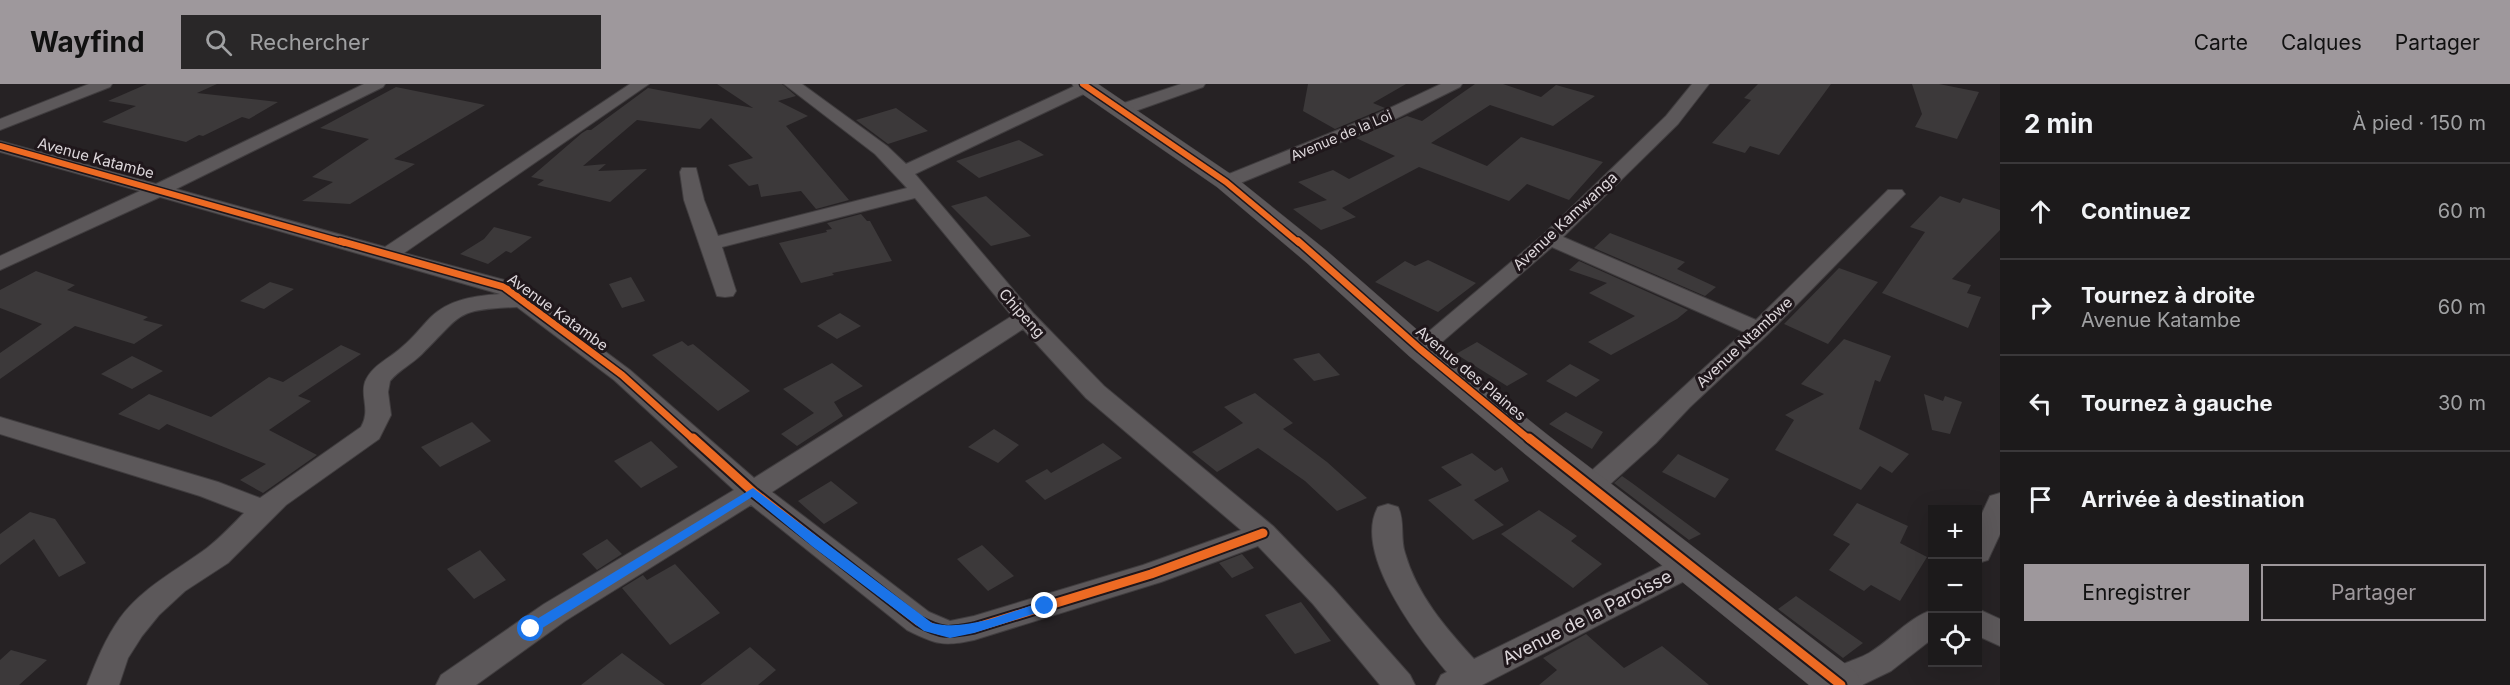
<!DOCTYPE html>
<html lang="fr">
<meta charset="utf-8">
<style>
body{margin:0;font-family:Inter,sans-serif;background:#292728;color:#f1f3f6}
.controls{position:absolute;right:18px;bottom:18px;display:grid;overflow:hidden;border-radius:0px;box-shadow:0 6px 24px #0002}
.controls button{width:54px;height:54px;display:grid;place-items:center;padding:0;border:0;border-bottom:2px solid #3a383a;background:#1c1a1b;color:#f1f3f6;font:30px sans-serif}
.stop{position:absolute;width:18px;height:18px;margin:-14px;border:4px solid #1a73e8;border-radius:50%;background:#fff}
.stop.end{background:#1a73e8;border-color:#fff;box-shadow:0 2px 6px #0008}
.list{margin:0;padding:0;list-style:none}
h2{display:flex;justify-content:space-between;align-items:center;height:78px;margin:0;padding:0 24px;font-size:26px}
h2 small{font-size:20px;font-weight:400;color:#a0a1a3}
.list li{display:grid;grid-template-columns:39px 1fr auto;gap:18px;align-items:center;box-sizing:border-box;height:96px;padding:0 24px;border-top:2px solid #3a383a}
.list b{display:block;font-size:22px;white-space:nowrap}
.list p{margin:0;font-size:20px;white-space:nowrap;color:#a0a1a3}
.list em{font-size:20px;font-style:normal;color:#a0a1a3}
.actions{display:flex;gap:12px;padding:18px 24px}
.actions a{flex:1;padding:14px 0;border:2px solid #9e989c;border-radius:0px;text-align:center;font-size:21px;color:#9e989c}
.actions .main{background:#9e989c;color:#111}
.icon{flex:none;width:33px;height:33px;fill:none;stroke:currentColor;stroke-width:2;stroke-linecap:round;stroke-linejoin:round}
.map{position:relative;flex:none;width:2000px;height:601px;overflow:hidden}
header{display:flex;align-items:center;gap:36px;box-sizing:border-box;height:84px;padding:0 30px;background:#9e989c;color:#111}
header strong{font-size:28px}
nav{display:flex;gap:33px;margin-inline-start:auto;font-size:21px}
.search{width:420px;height:54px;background:#292728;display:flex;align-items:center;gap:15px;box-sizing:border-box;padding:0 21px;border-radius:0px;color:#a0a1a3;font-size:22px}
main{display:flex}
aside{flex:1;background:#1c1a1b}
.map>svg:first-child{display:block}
.building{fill:#3c393a}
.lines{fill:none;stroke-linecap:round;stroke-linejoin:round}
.street-casing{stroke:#403d3f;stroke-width:2}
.secondary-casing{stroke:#403d3f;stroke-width:1}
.street{fill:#5c585a;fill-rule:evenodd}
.secondary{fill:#5c585a;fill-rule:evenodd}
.cycleway-far2-casing{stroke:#1f171b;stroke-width:9}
.cycleway-far1-casing{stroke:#1f171b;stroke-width:10}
.cycleway-casing{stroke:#1f171b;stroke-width:13}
.cycleway-far2{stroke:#ed6a23;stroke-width:6}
.cycleway-far1{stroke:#ed6a23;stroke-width:7}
.cycleway{stroke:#ed6a23;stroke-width:9}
.route{fill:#1a73e8}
.labels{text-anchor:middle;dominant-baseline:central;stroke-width:6;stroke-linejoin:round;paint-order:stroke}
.far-street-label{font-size:14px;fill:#ded8dc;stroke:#1f171b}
.street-label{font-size:15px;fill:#ded8dc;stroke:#1f171b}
.near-street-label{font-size:18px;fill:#ded8dc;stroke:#1f171b}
</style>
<header>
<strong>Wayfind</strong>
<div class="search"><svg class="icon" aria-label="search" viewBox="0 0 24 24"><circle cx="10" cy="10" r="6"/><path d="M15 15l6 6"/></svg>Rechercher</div>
<nav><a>Carte</a><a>Calques</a><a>Partager</a></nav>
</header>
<main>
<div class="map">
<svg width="2000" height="601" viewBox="0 0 2000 601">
<rect width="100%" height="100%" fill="#262224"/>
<path class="building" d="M147 0H217L197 9 278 18 249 35 242 33 203 52 199 51 186 58 102 38 136 22 108 17Z
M717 0H782L796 12 778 17 808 32 786 42 849 116 816 125 801 107 761 113 758 100 749 102 728 81 753 74 711 34 700 45 637 36 583 82 606 80 598 87 647 85 610 118 537 101 544 96 531 93 582 49 587 46H591L648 4 753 24Z
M1308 0H1406L1373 19 1385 24 1335 45 1303 27Z
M1475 0H1503L1541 13 1556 1 1595 12 1553 42 1490 21 1431 59 1487 82 1521 53 1603 78 1569 116 1527 100 1509 117 1419 83 1342 124 1356 133 1321 146 1293 125 1327 116 1298 98 1333 86 1349 95 1395 72 1356 54 1407 32 1422 37Z
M1758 0H1831L1779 71 1750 62 1745 69 1712 59 1751 16 1744 14Z
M1912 0H1939L1979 8 1957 55 1915 43 1922 30Z
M396 3 485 21 394 75 415 80 350 120 302 117 333 98 312 93 369 55 320 44Z
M896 24 928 47 888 60 856 36Z
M1019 56 1044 71 979 94 956 77Z
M986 112 1031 152 991 162 951 122Z
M1940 112 1960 119 1963 114 2000 126V146L1952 195 1971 201 1967 209 1981 213 1968 244 1882 209 1925 148 1910 143Z
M861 130 867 137H870L892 177 832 189 834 191 801 199 779 159 827 148 826 146 832 145 827 139Z
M494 143 532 153 511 169 506 167 488 180 460 170 484 155Z
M1610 149 1685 178 1677 185 1716 203 1705 212 1594 164Z
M1428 176 1476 199 1438 228 1375 198 1405 177 1415 182Z
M1579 177 1688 226 1677 235 1611 271 1588 258 1635 232 1589 209 1607 199 1569 186Z
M1839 184 1878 198 1828 260 1784 240Z
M36 187 75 201 67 206 148 233 143 236 163 241 134 260 75 242 0 295V269L42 240 0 224V206Z
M631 193 645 217 622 224 609 200Z
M270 198 294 205 264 225 240 217Z
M840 229 861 242 837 255 817 242Z
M1844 255 1891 272 1880 298 1875 296 1859 345 1909 370 1892 389 1880 382 1861 406 1775 366 1794 336 1785 331 1824 310 1801 300Z
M682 257 688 262 693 260 750 307 718 327 652 271Z
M1477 258 1528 290 1507 302 1456 270Z
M341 261 361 270 298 312 311 317 269 346 317 371 263 409 240 396 266 380 167 340 159 346 118 330 149 310 211 333 269 293 283 298Z
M1319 269 1340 291 1314 297 1293 275Z
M132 272 163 287 132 305 101 290Z
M832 279 863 302 834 318 843 332 797 362 781 350 814 329 783 305Z
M1570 280 1600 296 1576 313 1546 297Z
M1255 309 1293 339 1283 345 1327 378 1367 414 1337 427 1305 397 1258 364 1217 388 1192 368 1243 339 1224 323Z
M1924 310 1943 317 1945 312 1962 318 1950 350 1932 346Z
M1566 328 1603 348 1592 365 1549 340Z
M472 338 491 357 440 383 421 363Z
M994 345 1019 361 998 379 968 363Z
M651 357 678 383 641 404 614 377Z
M1103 359 1122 374 1045 416 1025 397 1047 385 1051 389Z
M1472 369 1495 387 1502 383 1509 397 1474 416 1504 441 1473 456 1428 416 1462 401 1441 383Z
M1678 370 1729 395 1715 414 1662 388Z
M1622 392 1632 399 1701 450 1689 456 1614 399Z
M831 397 858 419 824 440 798 417Z
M1857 419 1908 442 1900 459 1927 473 1900 517 1871 501 1864 507 1829 486 1850 460 1833 451Z
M1539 426 1577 452 1571 457 1602 480 1573 504 1501 450Z
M30 428 55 435 86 479 59 493 34 455 0 481V450Z
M607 455 622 470 597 486 582 470Z
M982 461 1014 492 988 507 957 475Z
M480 466 506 496 474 515 447 485Z
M1242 470 1254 484 1232 494 1219 479Z
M675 480 720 529 670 561 622 504 643 491 647 496Z
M1796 512 1863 559 1843 574 1778 525Z
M1301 518 1331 557 1295 570 1265 531Z
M1586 550 1624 584 1662 562 1709 601H1539L1557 586 1543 574Z
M750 563 776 586 758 601H700Z
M11 566 47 576 19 601H0V576Z
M622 569 665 601H581Z"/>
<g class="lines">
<defs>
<path id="street" d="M89 0H112L110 3 0 46V35Z
M364 0H385L383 3 176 105 385 163 630 0H649L404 169 512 198 630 286 754 394 1012 232 915 114 722 163 736 207 733 212 725 213 717 212 684 116 680 88 682 84H696L704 116 718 152 907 104 875 70 784 0H802L887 62 906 80 1079 0H1092L1094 3 1092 6 915 90 1033 229 1104 302 1273 442 1333 504 1410 591 1415 601H1380L1313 520 1258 462 1161 498 974 556C943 563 935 560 907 546L751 421 565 537 476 601H436L441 591 544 520 734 406 614 296 517 223C454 226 464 229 422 270 412 280 399 286 390 297L388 308 391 331 379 355 286 421 228 479 185 507 159 531 142 552 128 574 119 601H87C96 578 105 555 120 534 143 503 176 487 207 464 220 454 232 441 244 429L200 412 0 350V333L218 398 260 414 361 343C371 326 360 313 365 298 372 281 389 275 402 263 413 254 421 243 431 233 450 215 475 212 500 210L160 113 0 186V172L140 107 0 68V57L156 100ZM1023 245 1086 314 1241 446 1143 481 974 532 950 537 929 528 772 408Z
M1181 0H1205L1203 3 1127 30H1115L1113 26 1115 22Z
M1441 0H1462L1460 3 1387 39 1233 102H1219L1217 98 1219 94 1375 31Z
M1692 0H1709L1678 40 1563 153 1756 236 1888 106H1902L1905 110 1767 251 1690 323 1656 359 1599 410 1590 412 1581 410 1577 403 1581 396C1636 348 1689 297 1744 248L1552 163 1428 270 1420 272 1412 270 1408 265 1543 151 1666 32Z
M2000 409V450L1988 476 1978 479V438L1990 412Z
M1388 420 1398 423C1405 436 1400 454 1405 469 1417 511 1445 543 1474 575L1680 473 1690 470 1700 473 1704 481 1700 489 1482 601H1436L1441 591 1447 588C1419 555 1352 469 1378 423Z
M1978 525 2000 535V562L1978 552Z
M1932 526V555L1891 587 1862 601H1823L1821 598C1830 581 1853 578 1869 569 1891 556 1908 534 1932 526Z"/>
<path id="secondary" d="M1072 0H1098L1235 93 1327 167 1431 258 1549 352 1856 588 1863 601H1809L1525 370 1409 272 1307 179 1217 103 1075 5Z"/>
</defs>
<use href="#street" class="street-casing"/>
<use href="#secondary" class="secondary-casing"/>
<use href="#street" class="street"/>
<use href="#secondary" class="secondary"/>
<defs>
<path id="cycleway-far2" d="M1083 0 1226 98 1299 159
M0 62 345 159"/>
<path id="cycleway-far1" d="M340 157 504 203 622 291 694 356
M1298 157 1420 265 1530 356"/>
<path id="cycleway" d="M693 354 753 408 918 537C942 550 948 549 974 544L1151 490 1263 449
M1529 354 1841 601"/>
</defs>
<use href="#cycleway-far2" class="cycleway-far2-casing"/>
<use href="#cycleway-far1" class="cycleway-far1-casing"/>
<use href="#cycleway" class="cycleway-casing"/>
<use href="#cycleway-far2" class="cycleway-far2"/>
<use href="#cycleway-far1" class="cycleway-far1"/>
<use href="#cycleway" class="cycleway"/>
</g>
<path class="route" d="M753 404 932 539C969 548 1009 528 1045 517L1051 522 1049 525 974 549 950 554 924 547 813 463 752 413 536 548H527L525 545 527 541Z"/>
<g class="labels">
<g class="far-street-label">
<text transform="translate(1341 51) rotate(-23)">Avenue de la Loi</text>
</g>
<g class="street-label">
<text transform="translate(96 74) rotate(15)">Avenue Katambe</text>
<text transform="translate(1565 137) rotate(-43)">Avenue Kamwanga</text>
<text transform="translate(558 228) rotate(36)">Avenue Katambe</text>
<text transform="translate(1022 229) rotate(48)">Chipeng</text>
<text transform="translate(1744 258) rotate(-43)">Avenue Ntambwe</text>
<text transform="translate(1471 289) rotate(40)">Avenue des Plaines</text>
</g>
<g class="near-street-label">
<text transform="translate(1587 533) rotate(-27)">Avenue de la Paroisse</text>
</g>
</g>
</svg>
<div class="controls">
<button>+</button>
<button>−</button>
<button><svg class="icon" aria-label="locate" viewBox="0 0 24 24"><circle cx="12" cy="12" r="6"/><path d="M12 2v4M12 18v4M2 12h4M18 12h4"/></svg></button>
</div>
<div class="stop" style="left:531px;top:545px"></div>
<div class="stop end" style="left:1045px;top:522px"></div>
</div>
<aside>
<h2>2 min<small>À pied · 150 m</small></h2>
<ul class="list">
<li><svg class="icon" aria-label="ahead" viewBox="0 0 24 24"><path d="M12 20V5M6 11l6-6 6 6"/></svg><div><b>Continuez</b></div><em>60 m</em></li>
<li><svg class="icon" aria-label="right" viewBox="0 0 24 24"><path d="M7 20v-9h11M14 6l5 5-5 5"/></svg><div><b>Tournez à droite</b><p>Avenue Katambe</p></div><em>60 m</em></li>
<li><svg class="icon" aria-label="left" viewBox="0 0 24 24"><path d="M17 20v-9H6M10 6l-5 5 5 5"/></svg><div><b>Tournez à gauche</b></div><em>30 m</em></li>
<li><svg class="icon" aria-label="arrive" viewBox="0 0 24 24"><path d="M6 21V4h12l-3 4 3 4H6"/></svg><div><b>Arrivée à destination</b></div></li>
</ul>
<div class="actions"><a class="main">Enregistrer</a><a>Partager</a></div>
</aside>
</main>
